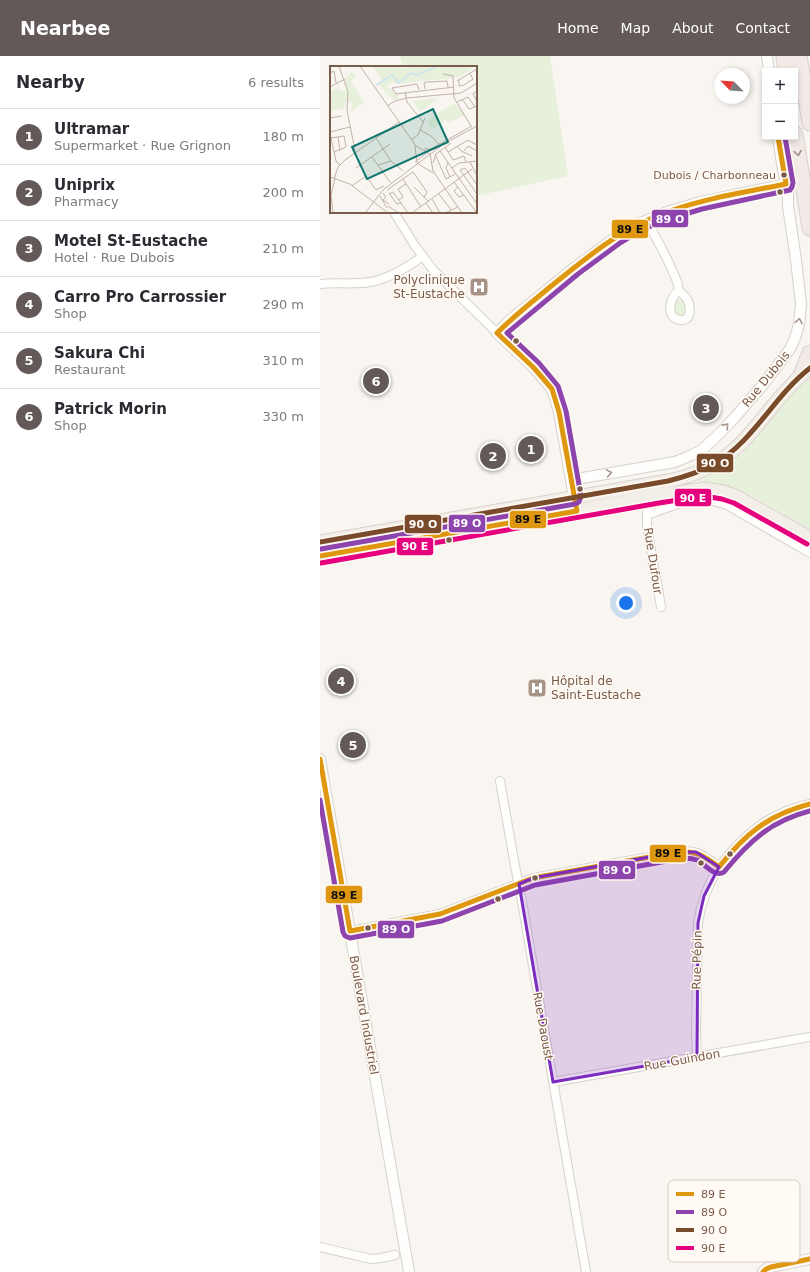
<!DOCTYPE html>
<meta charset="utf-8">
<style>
body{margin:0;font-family:"DejaVu Sans",sans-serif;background:#f2f2f3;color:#2b2b33}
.controls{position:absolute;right:12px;top:12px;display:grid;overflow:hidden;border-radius:0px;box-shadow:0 2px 6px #0003}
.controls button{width:36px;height:36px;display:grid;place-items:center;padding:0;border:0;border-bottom:1px solid #e1e1e2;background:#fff;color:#2b2b33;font:20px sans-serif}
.compass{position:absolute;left:394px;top:12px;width:36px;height:36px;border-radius:50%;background:#fff;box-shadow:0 2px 6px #0003;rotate:295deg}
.you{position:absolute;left:306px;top:547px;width:14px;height:14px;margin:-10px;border:3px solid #fff;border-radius:50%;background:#1a73e8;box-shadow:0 0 0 6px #1a73e833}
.badge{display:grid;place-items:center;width:26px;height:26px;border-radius:50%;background:#625958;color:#fff;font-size:13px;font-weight:700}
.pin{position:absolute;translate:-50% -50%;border:2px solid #fff;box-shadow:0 1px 4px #0006}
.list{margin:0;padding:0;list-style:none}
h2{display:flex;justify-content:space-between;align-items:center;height:52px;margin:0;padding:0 16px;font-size:17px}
h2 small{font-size:13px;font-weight:400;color:#7c7c81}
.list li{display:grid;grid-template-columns:26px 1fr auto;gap:12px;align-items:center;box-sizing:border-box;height:56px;padding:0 16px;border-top:1px solid #e1e1e2}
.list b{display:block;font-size:15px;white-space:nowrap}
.list p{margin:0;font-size:13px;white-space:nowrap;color:#7c7c81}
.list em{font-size:13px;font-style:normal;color:#7c7c81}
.map{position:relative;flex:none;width:490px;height:1216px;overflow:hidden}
header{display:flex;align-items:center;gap:24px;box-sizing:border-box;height:56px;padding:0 20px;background:#625958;color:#fff}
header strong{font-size:19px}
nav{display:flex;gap:22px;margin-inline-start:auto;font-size:14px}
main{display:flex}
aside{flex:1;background:#fff}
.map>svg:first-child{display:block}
.green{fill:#e7f0db}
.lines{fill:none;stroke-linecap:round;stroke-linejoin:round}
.minor-casing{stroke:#d7d1cb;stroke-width:10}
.tertiary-casing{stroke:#d7d1cb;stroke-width:12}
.primary-casing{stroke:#dad1cc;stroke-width:15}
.motorway-casing{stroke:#dad1cc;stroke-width:17}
.minor{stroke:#fefefd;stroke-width:8}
.tertiary{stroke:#fefefd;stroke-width:10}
.primary{stroke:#f3eee8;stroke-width:13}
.motorway{stroke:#f2eae7;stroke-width:15}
.bus-1-casing{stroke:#fffaf3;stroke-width:8}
.bus-2-casing{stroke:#fffaf3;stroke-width:8}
.bus-3-casing{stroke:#fffaf3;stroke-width:8}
.bus-4-casing{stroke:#fffaf3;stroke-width:8}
.bus-1{stroke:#de970f;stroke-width:5}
.bus-2{stroke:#8e44ad;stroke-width:5}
.bus-3{stroke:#7a4b2a;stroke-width:5}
.bus-4{stroke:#e5007d;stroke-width:5}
.oneway{stroke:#a48e83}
.oneway2{stroke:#a8958b}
.marked{fill:#7b2cbf;fill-opacity:0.2;stroke:#7b2cbf;stroke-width:3;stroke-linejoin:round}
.bus-dot{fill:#7a5c4d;stroke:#fffaf3;stroke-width:1.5}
.labels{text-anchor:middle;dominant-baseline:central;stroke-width:3;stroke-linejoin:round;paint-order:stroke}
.bus-label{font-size:11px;fill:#7a5c4d;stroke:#fffaf3;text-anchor:end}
.poi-label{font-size:12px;fill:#7a5c4d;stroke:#fffaf3;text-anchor:end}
.street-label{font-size:12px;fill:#7a5c4d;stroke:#fffaf3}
.inset-river{fill:none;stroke:#d0e8ea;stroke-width:2}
.inset-road{fill:none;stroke:#c2b3aa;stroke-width:1}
.view{fill:#0f766e;fill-opacity:0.15;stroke:#0f766e;stroke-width:2}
.inset-edge{fill:none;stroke:#7a5c4d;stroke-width:2}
.key{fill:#fffaf3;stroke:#d7cbc1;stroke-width:1}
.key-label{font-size:11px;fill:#7a5c4d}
.line-badge{stroke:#fffaf3;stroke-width:1.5}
.badge-label{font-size:11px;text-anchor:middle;font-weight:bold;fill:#fff}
.pale-badge-label{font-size:11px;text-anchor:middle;font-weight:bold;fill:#111}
</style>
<header>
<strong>Nearbee</strong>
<nav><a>Home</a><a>Map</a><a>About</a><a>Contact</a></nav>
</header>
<main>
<aside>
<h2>Nearby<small>6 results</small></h2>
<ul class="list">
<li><span class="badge">1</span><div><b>Ultramar</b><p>Supermarket · Rue Grignon</p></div><em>180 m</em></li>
<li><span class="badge">2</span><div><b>Uniprix</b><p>Pharmacy</p></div><em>200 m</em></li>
<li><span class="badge">3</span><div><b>Motel St-Eustache</b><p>Hotel · Rue Dubois</p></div><em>210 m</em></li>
<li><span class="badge">4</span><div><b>Carro Pro Carrossier</b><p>Shop</p></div><em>290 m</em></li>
<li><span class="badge">5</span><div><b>Sakura Chi</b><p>Restaurant</p></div><em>310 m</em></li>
<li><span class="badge">6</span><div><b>Patrick Morin</b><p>Shop</p></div><em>330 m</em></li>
</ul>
</aside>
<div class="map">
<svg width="490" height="1216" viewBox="0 0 490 1216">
<rect width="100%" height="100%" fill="#f9f5f0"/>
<path class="green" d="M80 0H230L248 120 156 140V11H83Z
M357 244H360L364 246 366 253 365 259 359 260 355 256 354 247Z
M490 318V474C465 460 425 431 397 428 391 428 384 429 378 429V425C394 418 409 409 422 397 447 373 463 340 490 318Z"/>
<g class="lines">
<defs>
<path id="minor" d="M74 156 95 190 114 215 177 277
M327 164C335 181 345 197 352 214 354 218 356 223 358 228 358 230 358 232 359 234 360 237 365 239 367 243 371 250 372 266 360 264 345 262 349 241 359 235
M0 228C17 226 33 229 50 226 68 223 88 211 103 200
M326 442 327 459V469L334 512 336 520 341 551
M327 459 366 445 379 443 390 444 407 449 490 497
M180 725 195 810 201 840 266 1216
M30 875 120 858 213 822 357 796C378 793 383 799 399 811 423 779 450 756 490 748
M377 1001 376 976 378 867C381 847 388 828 399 811
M233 1026 490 981
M0 1191 51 1203 61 1202 75 1199"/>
<path id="tertiary" d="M447 0 449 15
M251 424 355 406 372 399 382 394 401 376 416 360 442 330 470 293 475 282 479 268 481 248 476 204 468 150V136L463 114 458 81
M255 447 239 356 232 333 214 312 177 277 189 265 254 212 296 181 318 168 347 156 380 146 466 128
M0 703 89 1216
M443 1216 446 1213 451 1211 490 1203"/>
<path id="primary" d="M0 486 348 425C400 415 421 390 452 351 464 337 475 323 490 312
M0 500 246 457 338 440 384 433 404 436 417 441 490 482"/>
<path id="motorway" d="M464 0 466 15
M479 0 490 67
M475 78 490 172
M482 317 490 297"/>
</defs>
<use href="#minor" class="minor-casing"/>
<use href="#tertiary" class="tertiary-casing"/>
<use href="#primary" class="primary-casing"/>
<use href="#motorway" class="motorway-casing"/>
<use href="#minor" class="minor"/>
<use href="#tertiary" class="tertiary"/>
<use href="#primary" class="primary"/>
<use href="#motorway" class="motorway"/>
<defs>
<path id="bus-1" d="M0 500 257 455 239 356 232 333 214 312 177 277C194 260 212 246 230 231 266 202 303 171 347 156 386 142 426 136 466 128L458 81
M0 703 30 875 120 858 213 822 357 796C376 794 384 800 399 811 425 778 448 759 490 748
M443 1216 446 1213 451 1211 490 1203"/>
<path id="bus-2" d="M1 493 255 448 259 446 261 440 246 355 238 330 219 307 187 277 258 218 300 187 321 174 349 163 382 153 470 134 472 131 473 127 465 81
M0 744 23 876 25 880 30 882 122 865 215 829 358 803C364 802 371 802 377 804 385 808 395 822 404 816 429 785 451 765 490 755"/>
<path id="bus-3" d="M0 486 348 425C364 421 380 416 394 408 434 385 454 340 490 312"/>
<path id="bus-4" d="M1 507 339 447 384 440 402 443 414 447 487 488"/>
</defs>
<use href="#bus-1" class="bus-1-casing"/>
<use href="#bus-2" class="bus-2-casing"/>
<use href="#bus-3" class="bus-3-casing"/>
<use href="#bus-4" class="bus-4-casing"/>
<use href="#bus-1" class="bus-1"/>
<use href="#bus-2" class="bus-2"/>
<use href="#bus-3" class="bus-3"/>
<use href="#bus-4" class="bus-4"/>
</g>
<defs><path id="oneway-chevron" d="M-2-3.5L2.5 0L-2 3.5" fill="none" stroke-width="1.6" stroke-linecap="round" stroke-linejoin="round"/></defs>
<use class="oneway" href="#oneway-chevron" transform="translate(478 97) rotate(81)"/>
<g class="oneway2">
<use href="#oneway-chevron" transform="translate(479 265) rotate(-79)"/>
<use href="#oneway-chevron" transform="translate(406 370) rotate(-48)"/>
<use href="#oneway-chevron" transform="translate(289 417) rotate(-10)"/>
</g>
<path class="marked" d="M357 796H376L399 811 384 840 378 867 377 1001 233 1026 199 828 213 822Z"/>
<defs>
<symbol id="hospital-square" viewBox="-11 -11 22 22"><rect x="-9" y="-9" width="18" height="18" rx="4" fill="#a69286" stroke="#fffaf3"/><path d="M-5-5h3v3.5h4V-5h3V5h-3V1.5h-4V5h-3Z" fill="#fff"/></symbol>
</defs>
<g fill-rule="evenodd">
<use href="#hospital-square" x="148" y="220" width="22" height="22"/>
<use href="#hospital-square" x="206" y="621" width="22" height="22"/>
</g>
<g class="bus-dot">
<circle cx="464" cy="119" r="3.5"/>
<circle cx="460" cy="136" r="3.5"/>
<circle cx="196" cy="285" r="3.5"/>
<circle cx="260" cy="433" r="3.5"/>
<circle cx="129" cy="484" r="3.5"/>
<circle cx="410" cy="798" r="3.5"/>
<circle cx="381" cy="807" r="3.5"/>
<circle cx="215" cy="822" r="3.5"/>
<circle cx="178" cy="843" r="3.5"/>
<circle cx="48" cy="872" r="3.5"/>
</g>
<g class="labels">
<g class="bus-label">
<text x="456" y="119">Dubois / Charbonneau</text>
</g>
<g class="poi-label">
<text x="145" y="224">Polyclinique<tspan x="145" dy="14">St-Eustache</tspan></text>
<text x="231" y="625" text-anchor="start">Hôpital de<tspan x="231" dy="14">Saint-Eustache</tspan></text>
</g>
<g class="street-label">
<text transform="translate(446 323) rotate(-51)">Rue Dubois</text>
<text transform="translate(333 505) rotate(81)">Rue Dufour</text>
<text transform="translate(377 904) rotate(-89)">Rue Pépin</text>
<text transform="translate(44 959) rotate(80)">Boulevard Industriel</text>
<text transform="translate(223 970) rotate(80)">Rue Daoust</text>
<text transform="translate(362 1004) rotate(-10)">Rue Guindon</text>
</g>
</g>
<g transform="translate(10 10)">
<rect width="147" height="147" fill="#f9f5f0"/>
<path d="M42 0H146L129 11 67 18 65 15 57 20 67 29 68 33 64 34 49 19 44 20 53 15ZM22 5 26 11 20 15 34 36 21 46 22 37 16 35 14 42 2 44 1 47 0 26 7 22V18L10 25 17 24 15 13ZM109 32 90 46 83 35 100 33ZM124 37 135 49 118 57 116 54 102 63 96 55Z" fill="#e7f0db"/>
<path class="inset-river" d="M46 19 62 9 68 17 81 7 87 9 107 0"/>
<path class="inset-road" d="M9 0 18 26 17 44 25 85M30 0 86 80 100 88 103 105 132 147M0 7 4 5 6 17M113 8 123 10 124 32 141 60M129 14V20L134 19 143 13 140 8M127 15 147 3M0 21 15 13M95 23 94 17 98 16 117 15 118 21M89 24 87 18 62 22 66 28 124 21M147 25 143 28 147 35M75 26 77 36 93 56M132 33 139 43 147 40M127 36 138 31 145 41M57 40 65 35 77 32 131 27 147 17M0 52 12 50M90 64 101 70 109 78M0 66 20 61M0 67 6 95 10 100M8 71 10 85M1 72 14 70 16 81 4 86M46 72 61 95 73 105M81 74 88 69 95 52M85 80 87 97 103 107M127 80 131 85 142 90M115 81 123 94 134 90 136 96M94 83H101L142 60M110 85 147 138M134 85 138 80 147 85M118 86 138 74 147 79M105 88 116 113 125 108M42 91 60 116M85 96 98 86M118 96 116 102 120 111M140 96 147 110M103 97 106 88 121 77M48 99 61 95M26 102 60 78M122 102 129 97 147 95M0 111 20 118 58 147M4 113 8 101 15 94 69 56M73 113 91 141M124 116 147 147M147 119 135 102 130 104 147 128M22 120 36 110 46 124 54 120M84 121 99 136M128 121 124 125 129 131 134 129M57 124 83 106 97 126 94 132M53 127 56 131 53 134 59 138M59 127 67 138 71 137M59 128 63 126 78 147M109 128 121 144M50 130 57 142M102 133 110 147M69 134 73 131 68 123 76 118M96 137 103 147M58 140 69 147M3 147 1 129 5 112M35 147 54 123 115 77 147 60M82 147 142 103M115 147 128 141"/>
<path class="view" d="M103 43 118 76 37 113 22 81Z"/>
<rect width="147" height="147" class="inset-edge"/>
</g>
<rect x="348" y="1124" width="132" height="82" rx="6" class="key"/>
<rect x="356" y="1136" width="18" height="4" fill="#de970f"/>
<rect x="356" y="1154" width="18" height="4" fill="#8e44ad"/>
<rect x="356" y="1172" width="18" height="4" fill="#7a4b2a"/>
<rect x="356" y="1190" width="18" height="4" fill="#e5007d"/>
<g class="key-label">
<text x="381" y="1142">89 E</text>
<text x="381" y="1160">89 O</text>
<text x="381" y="1178">90 O</text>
<text x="381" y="1196">90 E</text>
</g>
<g class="line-badge">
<rect x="331" y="153" width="38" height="19" rx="4" fill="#8e44ad"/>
<rect x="291" y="163" width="38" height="20" rx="4" fill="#de970f"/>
<rect x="376" y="397" width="38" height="20" rx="4" fill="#7a4b2a"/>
<rect x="354" y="432" width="38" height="19" rx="4" fill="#e5007d"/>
<rect x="189" y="454" width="38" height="19" rx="4" fill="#de970f"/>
<rect x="128" y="458" width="38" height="19" rx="4" fill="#8e44ad"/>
<rect x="84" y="458" width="38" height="20" rx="4" fill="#7a4b2a"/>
<rect x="76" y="481" width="38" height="19" rx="4" fill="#e5007d"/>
<rect x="329" y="788" width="38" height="19" rx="4" fill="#de970f"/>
<rect x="278" y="804" width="38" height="20" rx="4" fill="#8e44ad"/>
<rect x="5" y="829" width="38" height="19" rx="4" fill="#de970f"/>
<rect x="57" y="864" width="38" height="19" rx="4" fill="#8e44ad"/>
</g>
<g class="badge-label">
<text x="350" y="167">89 O</text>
<text x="395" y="411">90 O</text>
<text x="373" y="446">90 E</text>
<text x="147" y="471">89 O</text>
<text x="103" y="472">90 O</text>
<text x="95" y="494">90 E</text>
<text x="297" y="818">89 O</text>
<text x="76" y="877">89 O</text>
</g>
<g class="pale-badge-label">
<text x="310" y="177">89 E</text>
<text x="208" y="467">89 E</text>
<text x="348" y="801">89 E</text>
<text x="24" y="843">89 E</text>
</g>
</svg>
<div class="controls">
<button>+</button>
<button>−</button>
</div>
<svg class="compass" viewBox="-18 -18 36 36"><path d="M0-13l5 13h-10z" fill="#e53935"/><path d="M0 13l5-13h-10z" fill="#7c7c81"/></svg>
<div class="you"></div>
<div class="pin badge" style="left:211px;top:393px">1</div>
<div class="pin badge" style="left:173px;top:400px">2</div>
<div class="pin badge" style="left:386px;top:352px">3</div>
<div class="pin badge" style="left:21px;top:625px">4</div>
<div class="pin badge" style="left:33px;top:689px">5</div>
<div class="pin badge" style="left:56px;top:325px">6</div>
</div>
</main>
